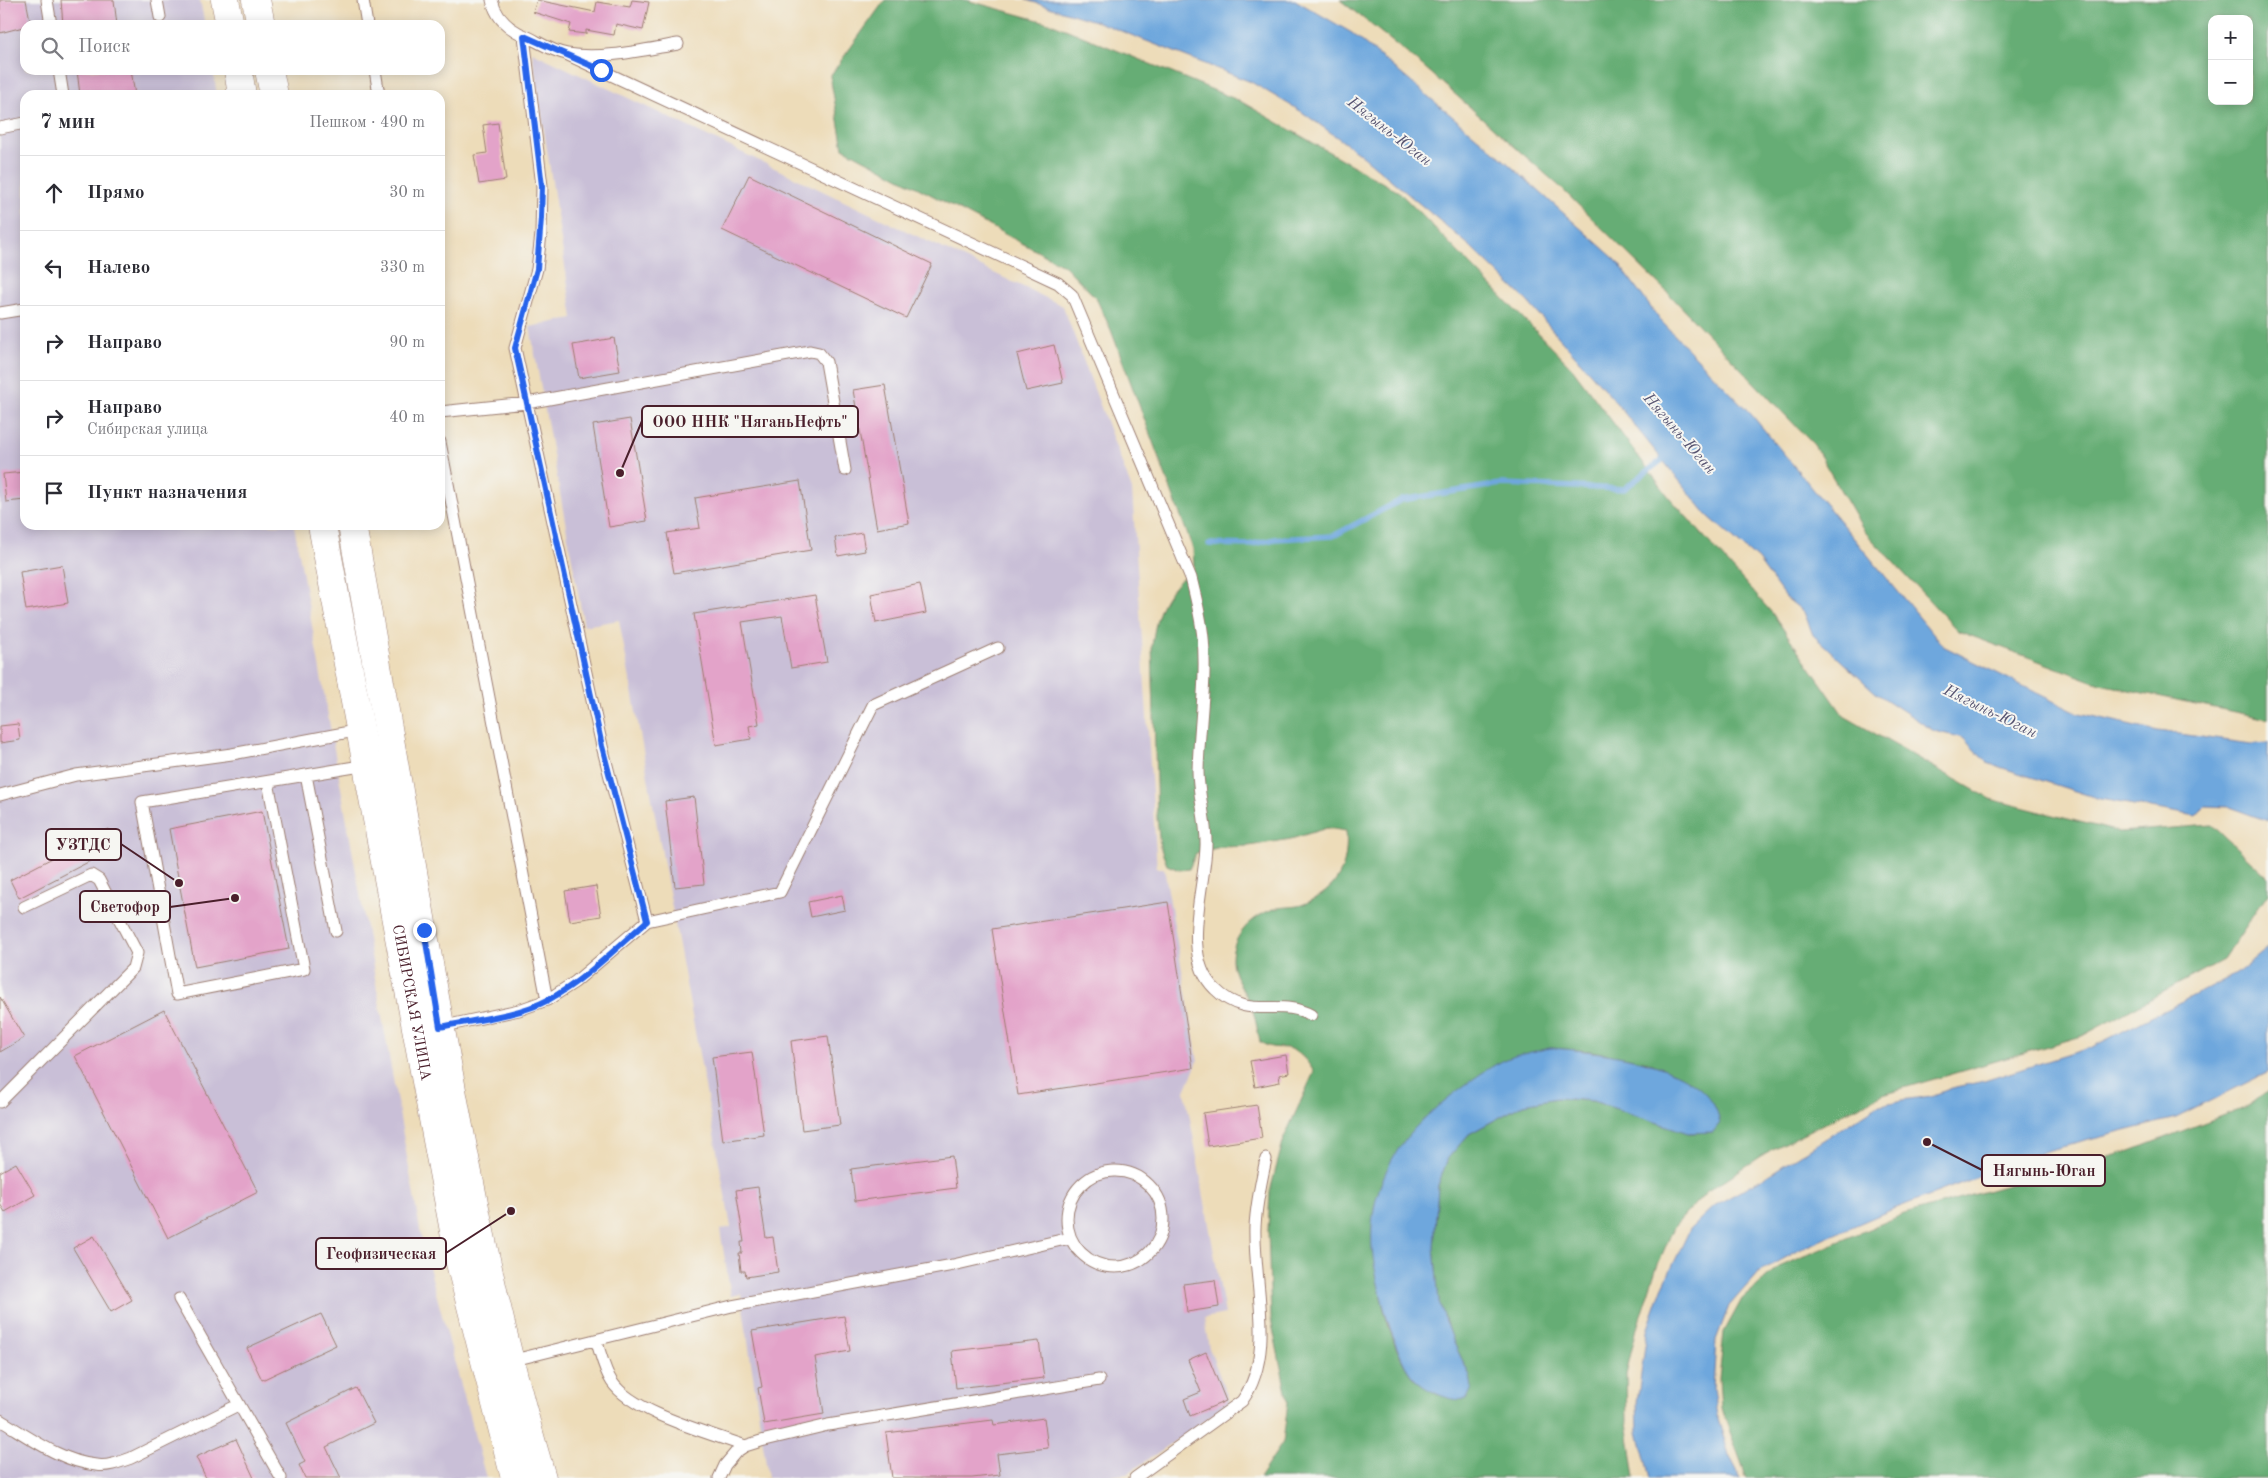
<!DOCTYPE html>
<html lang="ru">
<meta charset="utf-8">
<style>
body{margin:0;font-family:"Old Standard TT",serif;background:#f7f7f7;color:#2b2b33}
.controls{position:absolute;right:15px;top:15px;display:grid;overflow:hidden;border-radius:10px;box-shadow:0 2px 12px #0003}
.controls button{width:45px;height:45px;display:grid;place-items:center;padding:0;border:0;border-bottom:1px solid #e1e1e2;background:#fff;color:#2b2b33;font:25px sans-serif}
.stop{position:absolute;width:15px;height:15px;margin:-11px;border:4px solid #2563eb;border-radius:50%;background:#fff}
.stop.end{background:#2563eb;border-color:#fff;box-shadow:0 1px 5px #0008}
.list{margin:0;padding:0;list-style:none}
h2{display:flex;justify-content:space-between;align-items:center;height:65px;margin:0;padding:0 20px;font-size:21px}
h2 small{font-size:16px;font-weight:400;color:#7c7c81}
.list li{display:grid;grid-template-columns:32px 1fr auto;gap:15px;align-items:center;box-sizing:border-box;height:75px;padding:0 20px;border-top:1px solid #e1e1e2}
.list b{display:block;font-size:19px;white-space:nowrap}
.list p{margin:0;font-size:16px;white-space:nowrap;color:#7c7c81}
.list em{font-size:16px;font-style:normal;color:#7c7c81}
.icon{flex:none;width:28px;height:28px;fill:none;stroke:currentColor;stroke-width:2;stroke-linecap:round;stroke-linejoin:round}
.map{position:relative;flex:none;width:2268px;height:1478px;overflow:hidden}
.search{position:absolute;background:#fff;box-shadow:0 2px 12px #0003;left:20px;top:20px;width:425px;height:55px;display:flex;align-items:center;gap:12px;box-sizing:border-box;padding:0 18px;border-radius:15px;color:#7c7c81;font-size:19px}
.panel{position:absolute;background:#fff;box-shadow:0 2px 12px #0003;left:20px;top:90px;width:425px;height:440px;border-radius:15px}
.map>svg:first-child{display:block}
.industrial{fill:#c9bfd7}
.forest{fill:#66ad74;stroke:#586650;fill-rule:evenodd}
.water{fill:#6ea7dd;stroke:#5c6384}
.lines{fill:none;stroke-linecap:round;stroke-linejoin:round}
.stream{stroke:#6ea7dd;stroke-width:5.5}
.building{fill:#e3a3c9}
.lane-casing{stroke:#9c7e72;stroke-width:13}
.primary-casing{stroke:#9c7e72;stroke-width:29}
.lane{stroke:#fff;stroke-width:11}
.primary{stroke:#fff;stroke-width:28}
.route{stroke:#2563eb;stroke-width:6}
.labels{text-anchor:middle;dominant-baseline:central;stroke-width:4;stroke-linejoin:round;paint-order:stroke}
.street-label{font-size:15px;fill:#4a1f2b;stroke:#f6f6f2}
.water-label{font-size:16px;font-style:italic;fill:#585572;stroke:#f6f6f2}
.leader{fill:none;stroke:#4a1f2b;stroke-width:2}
.callout-dot{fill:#4a1f2b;stroke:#f6f6f2;stroke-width:2}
.callout{fill:#f6f6f2;stroke:#4a1f2b;stroke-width:2}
.callout-label{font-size:16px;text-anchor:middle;font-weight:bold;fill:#4a1f2b}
</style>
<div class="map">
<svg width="2268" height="1478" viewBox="0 0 2268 1478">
<rect width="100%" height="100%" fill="#f6f6f2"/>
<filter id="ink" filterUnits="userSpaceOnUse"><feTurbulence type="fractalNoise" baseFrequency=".02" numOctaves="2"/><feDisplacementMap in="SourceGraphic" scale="10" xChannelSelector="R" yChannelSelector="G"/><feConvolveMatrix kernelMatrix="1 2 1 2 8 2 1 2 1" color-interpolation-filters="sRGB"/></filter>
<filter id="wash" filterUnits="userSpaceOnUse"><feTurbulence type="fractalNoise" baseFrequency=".0096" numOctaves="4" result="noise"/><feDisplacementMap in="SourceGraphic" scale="20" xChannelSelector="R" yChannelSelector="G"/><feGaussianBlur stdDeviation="1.12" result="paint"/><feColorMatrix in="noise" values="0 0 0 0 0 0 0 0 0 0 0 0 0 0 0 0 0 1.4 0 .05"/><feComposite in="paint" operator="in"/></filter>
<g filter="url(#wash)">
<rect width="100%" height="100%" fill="#eddcb9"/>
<path class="industrial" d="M0 0H200L205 25H25V70H213L217 95H25V525H294L422 1241 486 1478H0Z
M532 52 1063 306 1132 490 1157 869 1164 868 1198 1061 1185 1091 1225 1314 1204 1318 1209 1348 1230 1403 1127 1474 1091 1478H768L741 1294 731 1296 720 1230 731 1227 619 620 584 626 530 327 573 318Z"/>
<path class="forest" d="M885 0H966L1053 24 1240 101 1399 192 1572 368 1669 497 1772 613 1844 716 1990 799 2119 832 2212 825 2268 877V894L2223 960 2082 1036 1883 1094 1771 1150 1706 1192 1674 1227 1656 1269 1637 1328 1626 1374 1627 1422 1635 1478H1259L1283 1442 1288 1402 1271 1319 1268 1231 1270 1191 1284 1138 1314 1072C1308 1062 1299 1050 1287 1048 1274 1047 1272 1049 1260 1042 1257 1029 1255 1013 1249 1001 1242 988 1232 974 1232 959 1232 936 1252 916 1274 909 1283 906 1295 908 1304 904 1338 890 1349 867 1346 831L1327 828 1291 839 1249 846 1221 847 1196 853 1189 869 1179 870 1167 865 1160 847 1157 818 1152 646C1157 608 1165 592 1194 568L1193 549 1111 330 1096 298 1065 266 843 148 830 76ZM1550 1048 1591 1051 1648 1062 1678 1075 1713 1132 1689 1133 1593 1101 1557 1098 1524 1104 1469 1134 1448 1158 1438 1185 1434 1247 1439 1302 1454 1343 1470 1376 1438 1395C1430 1389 1416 1383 1410 1374 1386 1339 1373 1269 1372 1226Z
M1340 0H2268V719L2100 684 1958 631 1865 532 1814 445 1669 294 1558 185 1423 66ZM2212 19H2249V101H2212Z
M2268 1091V1478H1747L1721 1408 1719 1379 1724 1332 1742 1299 1779 1267 1904 1214 2130 1151 2250 1105Z"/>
<path class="water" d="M1026 0H1295L1352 33 1495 152 1616 260 1660 320 1751 414 1943 646 2075 712 2158 731 2252 744 2268 743V821L2229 807 2205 806 2196 816 2100 799 1987 763 1963 738 1934 731 1876 693 1813 635 1804 612 1785 597 1758 560 1708 516 1613 399 1527 301 1470 246 1359 153 1302 112 1251 82 1098 22Z
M2268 948V1072L2176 1118 2046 1151 1886 1212 1805 1247 1758 1273 1729 1306 1716 1340 1713 1388 1717 1416 1729 1455 1741 1478H1650L1638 1432 1637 1403 1647 1331 1662 1288 1690 1229 1714 1206 1765 1177 1877 1106 1902 1100 1931 1096 1952 1088 1984 1081 2092 1047 2236 974Z
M1550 1048C1598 1051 1712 1062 1720 1123L1713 1132 1688 1133 1593 1101 1557 1098 1524 1104 1469 1134 1448 1158 1438 1185 1434 1247 1439 1302 1454 1343 1470 1376 1472 1388 1467 1399C1450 1403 1422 1389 1411 1375 1393 1351 1375 1279 1372 1249 1371 1232 1372 1213 1377 1196 1392 1145 1420 1119 1461 1088 1476 1077 1492 1065 1509 1058 1522 1053 1537 1051 1550 1048Z"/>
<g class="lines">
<path class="stream" d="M1209 544 1248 545 1275 539 1333 536 1401 500 1501 484 1624 489 1662 460"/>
</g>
<g id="blocks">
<path class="building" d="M0 0H26L31 25 0 33Z
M61 0H114L117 25H63Z
M537 0 595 12 597 2 630 7 632 0 649 2 643 30 616 24 614 35 586 30V34L569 32 571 24 533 12Z
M77 70H131L135 95H80Z
M498 123 506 180 479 184 474 155 487 153 483 125Z
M749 175 932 264 906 318 722 230Z
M614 338 620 371 579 378 573 345Z
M1054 345 1063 383 1026 391 1017 354Z
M885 385 909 523 877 529 853 390Z
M630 419 647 521 609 527 593 425Z
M25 472V500L6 502 3 474Z
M800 481 811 550 674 573 667 533 700 528 695 498Z
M862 533 865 551 838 556 835 538Z
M62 565 68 603 26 610 20 572Z
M920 584 926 613 876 623 871 594Z
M815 595 827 662 791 668 782 616 742 622 759 724 749 726 751 739 716 745 694 614Z
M18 724 20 740 0 743V726Z
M694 797 704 884 675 887 665 801Z
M262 811 289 949 195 967 169 829Z
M108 829 117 847 19 898 10 880Z
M596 886 601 916 570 921 565 891Z
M842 895 845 910 811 917 808 902Z
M1168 902 1193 1068 1018 1095 992 929Z
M0 997 24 1038 0 1052Z
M164 1010 258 1192 168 1238 75 1056Z
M828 1036 840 1125 802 1130 791 1041Z
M752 1052 764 1135 723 1141 712 1057Z
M1286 1055 1289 1073 1279 1075 1280 1082 1255 1087 1250 1061Z
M1257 1105 1262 1138 1208 1146 1203 1113Z
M952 1156 956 1188 855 1201 851 1169Z
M16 1163 35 1195 5 1212 0 1204V1172Z
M758 1187 766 1238 773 1237 778 1272 746 1277 745 1271H741L739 1253H742L741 1242H744L736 1190Z
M94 1236 132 1300 111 1312 73 1248Z
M1215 1280 1219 1307 1187 1312 1183 1284Z
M321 1314 336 1345 262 1380 247 1348Z
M844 1316 850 1351 815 1357 824 1414 764 1424 758 1388 762 1387 752 1331Z
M1039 1341 1044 1378 956 1388 952 1351Z
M1206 1352 1226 1401 1190 1416 1184 1399 1201 1392 1188 1360Z
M356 1388 374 1423 326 1447 341 1478H305L299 1465 305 1462 286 1423Z
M1044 1418 1048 1448 997 1454 1000 1475 972 1478H892L886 1433 993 1420 994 1425Z
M236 1439 254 1478H206L196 1457Z"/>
</g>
</g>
<g filter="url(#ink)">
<use href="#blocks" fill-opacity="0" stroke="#9c7e72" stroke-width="1"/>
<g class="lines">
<defs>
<path id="lane" d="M47 0 51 25
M157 0 160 17
M363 0 367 25
M492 0C496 19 510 30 528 37 540 43 554 52 567 54 602 60 643 50 678 44
M524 36 542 186 541 234 537 269 515 348 602 746 647 921
M566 54 1058 283 1072 295 1191 578C1196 598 1201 617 1203 638 1207 680 1199 727 1198 771 1198 796 1207 821 1206 846 1205 888 1180 956 1215 989 1248 1022 1279 997 1311 1015
M59 70 63 95
M375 70 379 95
M0 128 25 123
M0 313 25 309
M440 412 527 403 810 351 819 353 826 362 845 470
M440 442 547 1000
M306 775 336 931
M268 782 304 969 177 994 142 802 367 765
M0 795 76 775 232 754 360 730
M440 1027 519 1010 547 1000 575 982 647 921 780 892 873 705 998 648
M0 1102 133 968 137 953 99 880 91 875 24 907
M1067 1219a48 48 0 1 1 96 0a48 48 0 1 1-96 0Z
M179 1299 281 1478
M596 1340C601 1354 604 1370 612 1382 633 1413 710 1433 745 1446
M510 1361 732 1306 953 1265 1070 1238
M0 1420C29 1437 62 1462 96 1465 108 1467 120 1462 131 1458L238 1405
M719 1478 725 1465 736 1452 745 1446 761 1441 828 1425 1099 1380
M1135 1478 1242 1401C1277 1352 1253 1283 1255 1227 1256 1204 1261 1182 1266 1159"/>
<g id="primary">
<path d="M225 0 230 25"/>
<path d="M256 0 261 25"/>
<path d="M238 70 242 95"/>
<path d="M269 70 274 95"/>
<path id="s1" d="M322 525 460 1263 515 1478"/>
<path d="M352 525C378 669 403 814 428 958 459 1133 491 1308 542 1478"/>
</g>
</defs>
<use href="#lane" class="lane-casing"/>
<use href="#primary" class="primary-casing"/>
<use href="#lane" class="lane"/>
<use href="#primary" class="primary"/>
</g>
</g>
<g class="lines" filter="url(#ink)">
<path class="route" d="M424 930 440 1027C474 1020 518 1016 548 1000 585 980 616 948 647 921L602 746 515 348 537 269 541 218 542 186 524 36 601 70"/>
</g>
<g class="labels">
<g class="street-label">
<text stroke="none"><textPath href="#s1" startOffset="486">СИБИРСКАЯ УЛИЦА</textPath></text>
</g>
<g class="water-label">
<text transform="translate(1389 132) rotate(38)">Нягынь-Юган</text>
<text transform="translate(1679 434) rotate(49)">Нягынь-Юган</text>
<text transform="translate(1990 712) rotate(26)">Нягынь-Юган</text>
</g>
</g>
<path class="leader" d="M620 473L642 421M179 883L121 844M235 898L170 907M1927 1142L1982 1170M511 1211L446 1253"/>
<g class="callout-dot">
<circle cx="620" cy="473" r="5"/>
<circle cx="179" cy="883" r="5"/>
<circle cx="235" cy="898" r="5"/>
<circle cx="1927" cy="1142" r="5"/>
<circle cx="511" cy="1211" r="5"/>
</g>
<g class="callout">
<rect x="642" y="406" width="216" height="31" rx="5"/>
<rect x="46" y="829" width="75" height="31" rx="5"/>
<rect x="80" y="891" width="90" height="31" rx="5"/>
<rect x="1982" y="1155" width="123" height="31" rx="5"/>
<rect x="316" y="1238" width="130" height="31" rx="5"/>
</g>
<g class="callout-label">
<text x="750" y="427">ООО ННК "НяганьНефть"</text>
<text x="83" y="850">УЗТДС</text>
<text x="125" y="912">Светофор</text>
<text x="2044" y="1176">Нягынь-Юган</text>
<text x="381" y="1259">Геофизическая</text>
</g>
</svg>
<div class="controls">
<button>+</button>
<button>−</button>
</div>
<div class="stop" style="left:601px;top:70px"></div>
<div class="stop end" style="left:424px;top:930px"></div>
<div class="search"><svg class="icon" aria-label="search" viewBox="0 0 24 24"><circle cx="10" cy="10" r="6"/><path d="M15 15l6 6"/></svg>Поиск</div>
<section class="panel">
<h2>7 мин<small>Пешком · 490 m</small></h2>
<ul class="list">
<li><svg class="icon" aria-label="ahead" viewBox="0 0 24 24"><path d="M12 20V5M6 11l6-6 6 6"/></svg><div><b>Прямо</b></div><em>30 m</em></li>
<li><svg class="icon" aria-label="left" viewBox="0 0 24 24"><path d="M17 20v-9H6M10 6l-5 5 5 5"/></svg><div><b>Налево</b></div><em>330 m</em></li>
<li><svg class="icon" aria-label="right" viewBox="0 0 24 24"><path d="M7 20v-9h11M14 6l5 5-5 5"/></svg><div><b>Направо</b></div><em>90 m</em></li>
<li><svg class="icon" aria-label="right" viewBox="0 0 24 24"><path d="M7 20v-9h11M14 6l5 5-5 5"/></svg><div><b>Направо</b><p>Сибирская улица</p></div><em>40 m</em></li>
<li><svg class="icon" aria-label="arrive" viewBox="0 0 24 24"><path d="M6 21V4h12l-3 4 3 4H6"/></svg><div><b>Пункт назначения</b></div></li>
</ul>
</section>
</div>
